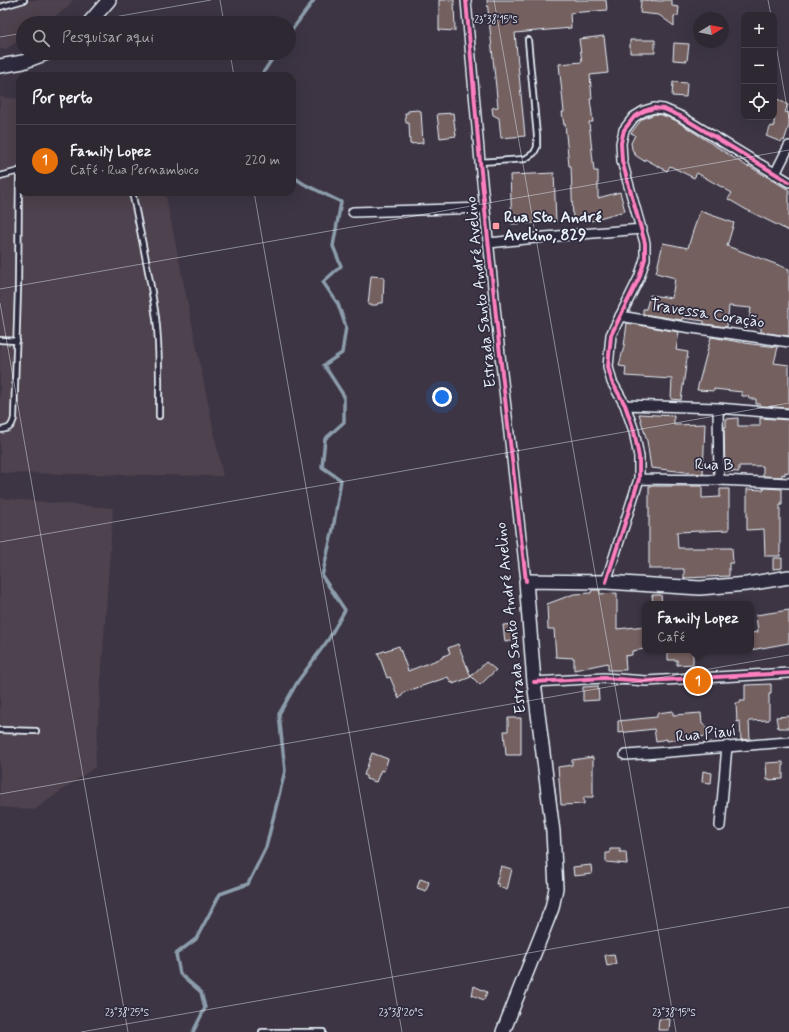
<!DOCTYPE html>
<html lang="pt">
<meta charset="utf-8">
<style>
body{margin:0;font-family:Mynerve,sans-serif;background:#36303b;color:#f1f3f6}
.controls{position:absolute;right:12px;top:12px;display:grid;overflow:hidden;border-radius:8px;box-shadow:0 4px 16px #0002}
.controls button{width:36px;height:36px;display:grid;place-items:center;padding:0;border:0;border-bottom:1px solid #49444e;background:#2e2833;color:#f1f3f6;font:20px sans-serif}
.compass{position:absolute;left:693px;top:12px;width:36px;height:36px;border-radius:50%;background:#2e2833;box-shadow:0 4px 16px #0002;rotate:80deg}
.you{position:absolute;left:442px;top:397px;width:14px;height:14px;margin:-10px;border:3px solid #fff;border-radius:50%;background:#1a73e8;box-shadow:0 0 0 6px #1a73e833}
.badge{display:grid;place-items:center;width:26px;height:26px;border-radius:50%;background:#e69b98;color:#fff;font-size:13px;font-weight:700}
.pin{position:absolute;translate:-50% -50%;border:2px solid #fff;box-shadow:0 1px 4px #0006}
.popup{position:absolute;left:642px;top:601px;width:112px;height:52px;box-sizing:border-box;display:grid;place-content:center;border-radius:8px;background:#2e2833;filter:drop-shadow(0 1px 3px #0005);font-size:13px;white-space:nowrap;color:#a7a6ac}
.popup b{font-size:15px;color:#f1f3f6}
.popup::after{content:'';position:absolute;left:50%;top:100%;margin-left:-8px;border:8px solid transparent;border-top-color:#2e2833}
.list{margin:0;padding:0;list-style:none}
h2{display:flex;justify-content:space-between;align-items:center;height:52px;margin:0;padding:0 16px;font-size:17px}
h2 small{font-size:13px;font-weight:400;color:#a7a6ac}
.list li{display:grid;grid-template-columns:26px 1fr auto;gap:12px;align-items:center;box-sizing:border-box;height:72px;padding:0 16px;border-top:1px solid #49444e}
.list b{display:block;font-size:15px;white-space:nowrap}
.list p{margin:0;font-size:13px;white-space:nowrap;color:#a7a6ac}
.list em{font-size:13px;font-style:normal;color:#a7a6ac}
.icon{flex:none;width:22px;height:22px;fill:none;stroke:currentColor;stroke-width:2;stroke-linecap:round;stroke-linejoin:round}
.map{position:relative;flex:none;width:789px;height:1032px;overflow:hidden}
.search{position:absolute;background:#2e2833;box-shadow:0 4px 16px #0002;left:16px;top:16px;width:280px;height:44px;display:flex;align-items:center;gap:10px;box-sizing:border-box;padding:0 14px;border-radius:22px;color:#a7a6ac;font-size:15px}
.panel{position:absolute;background:#2e2833;box-shadow:0 4px 16px #0002;left:16px;top:72px;width:280px;height:124px;border-radius:12px}
.map>svg:first-child{display:block}
.built{fill:#4e424d}
.lines{fill:none;stroke-linecap:round;stroke-linejoin:round}
.stream{stroke:#8c9dac;stroke-width:3.5}
.building{fill:#746061;stroke:#e8f1f8}
.lane-casing{stroke:#e8f1f8;stroke-width:8}
.street-casing{stroke:#e8f1f8;stroke-width:12}
.secondary-casing{stroke:#e8f1f8;stroke-width:16}
.lane{stroke:#2f2a3d;stroke-width:4.5}
.street{stroke:#2f2a3d;stroke-width:9}
.secondary{stroke:#2f2a3d;stroke-width:13}
.cycleway-casing{stroke:#2f2a3d;stroke-width:6}
.cycleway{stroke:#ff80c0;stroke-width:4}
.ticks{fill:none;stroke:#e8f1f8;stroke-width:1;stroke-opacity:0.45}
.poi-dot{fill:#ff9aa2;stroke:#2f2a3d;stroke-width:1.5}
.labels{text-anchor:middle;dominant-baseline:central;stroke-width:3.5;stroke-linejoin:round;paint-order:stroke}
.poi-label{font-size:16px;font-weight:bold;fill:#e8f1f8;stroke:#2f2a3d;text-anchor:start}
.street-label{font-size:16px;fill:#e8f1f8;stroke:#2f2a3d}
.ticks-label{font-size:10px;text-anchor:middle;fill:#e8f1f8;stroke:#2f2a3d;stroke-width:3.5;stroke-linejoin:round;paint-order:stroke}
</style>
<div class="map">
<svg width="789" height="1032" viewBox="0 0 789 1032">
<rect width="100%" height="100%" fill="#3d3544"/>
<filter id="ink" filterUnits="userSpaceOnUse"><feTurbulence type="fractalNoise" baseFrequency=".025" numOctaves="2"/><feDisplacementMap in="SourceGraphic" scale="8" xChannelSelector="R" yChannelSelector="G"/><feConvolveMatrix kernelMatrix="1 2 1 2 8 2 1 2 1" color-interpolation-filters="sRGB"/></filter>
<g filter="url(#ink)">
<path class="built" d="M0 0H73L67 8 45 23H23V38L6 49H0Z
M0 97 20 99V192H165L223 476 0 473Z
M0 498 113 508 95 767 34 810 0 807Z"/>
<g class="lines">
<path class="stream" d="M289 34 314 0
M261 76 276 53
M193 1032 205 1008 201 992 180 974 176 954 196 939 220 894 248 884 266 847 285 771 279 714 298 681 328 640 345 610 322 576 333 529 341 480 322 467 325 439 344 422V396L324 365 342 353 346 327 338 304 323 282 341 266 333 246 341 202 304 184 292 176"/>
</g>
<path class="building" d="M439 0H454L455 31 439 30Z
M487 0H606L607 10 570 13 571 28 515 33 525 136 501 138 499 118 493 115 492 108 498 107Z
M641 0 663 1V0H672V6L679 7 678 16H674V26L659 15 640 13Z
M604 36 608 73 590 75 592 99H590L593 122H589L594 171H598V198L620 192 625 211 599 218V220L573 222 571 166H569L565 124 564 125 562 112H564L559 64 582 62 579 39Z
M630 40H655V53H630Z
M674 43 689 44 687 61 673 60Z
M673 82 687 83 686 97 672 96Z
M774 97 788 105 785 112 789 113V126L784 141 782 140 781 142 766 136 771 126 774 127Z
M417 110 421 111 423 143 410 144 409 123H406L405 113H408V111Z
M453 113 456 136 440 138 437 114Z
M655 114 662 115 675 120 748 167 749 166 789 190V231L745 209 728 199 732 193 697 173 694 178 670 166 667 171 645 159 644 161 635 155 632 149 631 143 635 135 631 133 642 119Z
M554 173 556 222 512 224 510 175Z
M700 211 734 223 727 246 789 269V336L761 332V327L748 325 751 308 729 306 727 327 704 324V321L682 318V320L643 314V309H646L650 295 672 298 675 278 656 273 663 243 688 248 692 234Z
M371 276 384 277 383 303H378L377 305H368Z
M627 323 679 332 676 350 688 352 681 400 671 399 672 379 625 376 626 367 619 366 624 346Z
M711 337 751 344 778 347 774 363 789 365V408L760 406V404H756V399H749L748 396H742V392L714 389V391L697 390Z
M639 414 674 416V425L705 424 703 474 651 468 647 441Z
M738 418V426H760V418L789 420V473L785 472V475L782 474V477L763 476V466H739V472L725 471 724 427H726V419Z
M649 486H702V498L720 497V489H729V530L677 532 678 548H732L733 563H729V576L684 578V569H649Z
M763 488 782 489V505H780V556H765L764 529 747 530V489L763 490Z
M773 558H782V568L773 569Z
M592 590H600V594L617 593V629L645 626V649L632 651V655L625 656 626 670H608V663L574 670V658L556 657 554 629H548L547 604 574 594 591 593Z
M652 595H661L662 604H653Z
M789 610V643L751 650V633L758 632 756 615Z
M515 624 517 640 505 642 503 625Z
M458 644 471 677 453 684V682L451 683 448 677 405 692 399 699 390 677 387 678 378 653 399 646 408 671 442 658V657L450 653 448 648Z
M668 650H693V664L677 665V660H668Z
M486 662 496 670 480 685 471 676Z
M771 684V694H769V720L749 721 750 739 741 740 740 721 737 722 736 703H740V701H745V685Z
M598 686 599 700 583 701V687Z
M673 711V715L701 713 702 724H705L707 736 667 741V739L656 741 654 729 618 733V721L657 717V713Z
M789 716V728H778L776 717Z
M508 718H521V755H506L504 731H508Z
M372 753 388 759 384 771 381 770 376 782 366 779V776L364 775Z
M593 757V797H584V804L561 805 558 767 572 765V760Z
M783 762V779L767 780 766 763Z
M703 771 712 773 711 783 702 782Z
M610 849H620V852H626L627 864 606 862V853H610Z
M591 865 592 874 574 876 573 867Z
M501 866 512 869 507 890 499 887V884H496Z
M420 879 429 882 426 891 417 888Z
M614 954 616 964 607 966 605 955Z
M474 986 487 992 484 1000 472 995Z
M659 1019H670L669 1030H658Z"/>
<g class="lines">
<defs>
<path id="lane" d="M0 7 24 0
M480 162 525 159 534 153 537 147V136L528 40
M0 176 19 171
M132 192C141 234 150 276 156 318 160 350 159 383 159 416
M0 340 17 341
M0 430C9 429 12 427 14 418L18 289 19 171 20 170
M0 730 36 731
M262 1032H323"/>
<path id="street" d="M466 0 480 162 501 364 526 581
M775 174 789 146
M353 212 485 208
M489 243 545 237 642 229
M620 316 685 327 789 342
M625 405 718 408 789 414
M718 408 719 480
M639 479 719 480 789 483
M606 582 639 479V457L634 431 625 405 612 382 608 367 611 335 639 278 645 259V243L622 161 621 143 624 130 634 117 644 111 654 108 664 109 680 116 789 182
M534 682 604 678 646 681 789 673
M625 755C680 752 734 746 789 742
M720 826 727 746"/>
<path id="secondary" d="M89 23 109 0
M0 66 23 62 47 53
M503 1032 543 931 552 908 556 888 553 832 534 682 526 581 606 582 700 588 747 584 789 577"/>
</defs>
<use href="#lane" class="lane-casing"/>
<use href="#street" class="street-casing"/>
<use href="#secondary" class="secondary-casing"/>
<use href="#lane" class="lane"/>
<use href="#street" class="street"/>
<use href="#secondary" class="secondary"/>
<defs>
<path id="cycleway" d="M466 0 480 162 501 364 526 581
M606 582 639 479V457L634 431 625 405 612 382 608 367 611 335 639 278 645 259V243L622 161 621 143 624 130 634 117 644 111 654 108 664 109 680 116 789 182
M534 682 604 678 646 681 789 673"/>
</defs>
<use href="#cycleway" class="cycleway-casing"/>
<use href="#cycleway" class="cycleway"/>
</g>
</g>
<path class="ticks" d="M220 0 224 23M494 0 676 1032M768 0 771 15M80 23 211 0M774 34 789 119M0 37 23 33M230 53 234 76M254 192 402 1032M0 289 789 150M0 303 128 1032M0 542 789 403M0 794 789 655M81 1032 789 907"/>
<rect class="poi-dot" x="492" y="222" width="8" height="8" rx="2"/>
<g class="labels">
<g class="poi-label">
<text x="504" y="217">Rua Sto. André<tspan x="504" dy="18">Avelino, 829</tspan></text>
</g>
<g class="street-label">
<text transform="translate(481 292) rotate(-96)">Estrada Santo André Avelino</text>
<text transform="translate(707 314) rotate(9)">Travessa Coração</text>
<text transform="translate(714 465) rotate(1)">Rua B</text>
<text transform="translate(511 618) rotate(-96)">Estrada Santo André Avelino</text>
<text transform="translate(706 734) rotate(-6)">Rua Piauí</text>
</g>
</g>
<g class="ticks-label">
<text x="496" y="23">23°38'15"S</text>
<text x="127" y="1016">23°38'25"S</text>
<text x="401" y="1016">23°38'20"S</text>
<text x="674" y="1016">23°38'15"S</text>
</g>
</svg>
<div class="controls">
<button>+</button>
<button>−</button>
<button><svg class="icon" aria-label="locate" viewBox="0 0 24 24"><circle cx="12" cy="12" r="6"/><path d="M12 2v4M12 18v4M2 12h4M18 12h4"/></svg></button>
</div>
<svg class="compass" viewBox="-18 -18 36 36"><path d="M0-13l5 13h-10z" fill="#e53935"/><path d="M0 13l5-13h-10z" fill="#a7a6ac"/></svg>
<div class="you"></div>
<div class="pin badge" style="left:698px;top:681px;background:#e8710a">1</div>
<div class="popup"><b>Family Lopez</b>Café</div>
<div class="search"><svg class="icon" aria-label="search" viewBox="0 0 24 24"><circle cx="10" cy="10" r="6"/><path d="M15 15l6 6"/></svg>Pesquisar aqui</div>
<section class="panel">
<h2>Por perto<small></small></h2>
<ul class="list">
<li><span class="badge" style="background:#e8710a">1</span><div><b>Family Lopez</b><p>Café · Rua Pernambuco</p></div><em>220 m</em></li>
</ul>
</section>
</div>
